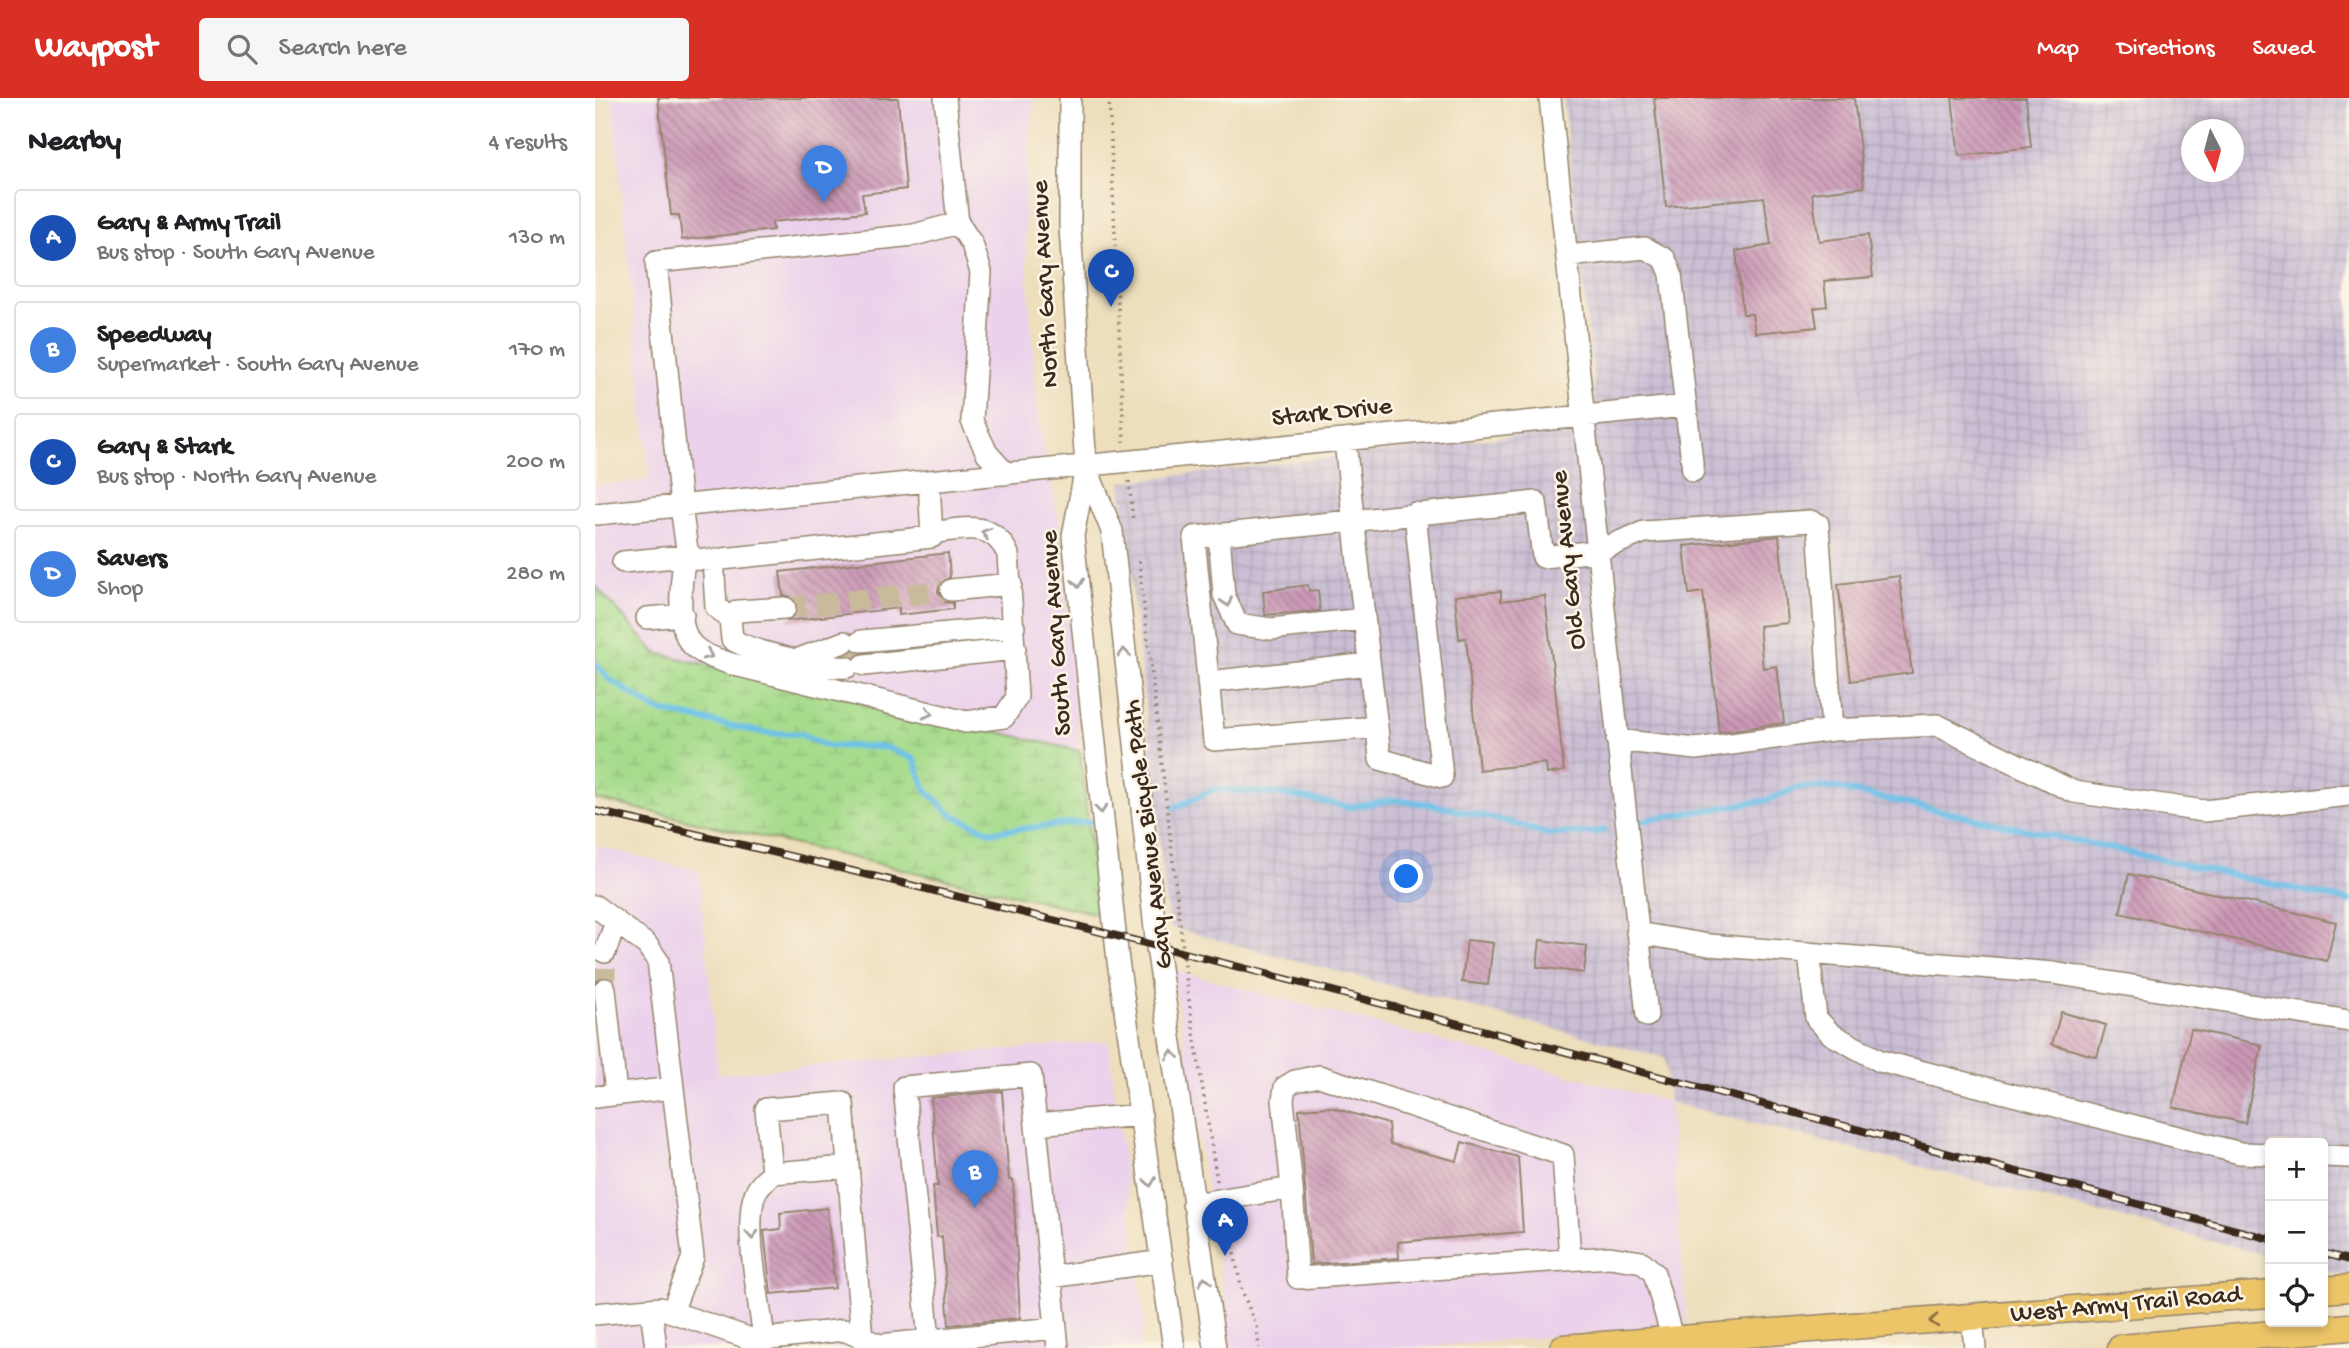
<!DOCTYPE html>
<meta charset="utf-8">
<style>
body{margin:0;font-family:"Gochi Hand",sans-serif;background:#f6f6f6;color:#202124}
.controls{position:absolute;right:21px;bottom:21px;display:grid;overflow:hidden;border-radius:7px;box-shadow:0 4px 10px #0003}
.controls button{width:63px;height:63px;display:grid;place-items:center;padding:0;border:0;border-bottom:2px solid #e0e0e0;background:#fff;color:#202124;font:35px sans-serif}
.compass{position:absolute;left:1586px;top:21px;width:63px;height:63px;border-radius:50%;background:#fff;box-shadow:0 4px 10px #0003;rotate:174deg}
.you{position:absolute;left:812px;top:779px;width:24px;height:24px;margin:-18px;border:5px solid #fff;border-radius:50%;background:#1a73e8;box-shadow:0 0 0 10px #1a73e833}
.badge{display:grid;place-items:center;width:46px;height:46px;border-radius:50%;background:#d93025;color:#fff;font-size:23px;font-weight:700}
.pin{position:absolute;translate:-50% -58px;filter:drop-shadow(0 2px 4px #0008)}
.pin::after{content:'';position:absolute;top:37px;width:24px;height:21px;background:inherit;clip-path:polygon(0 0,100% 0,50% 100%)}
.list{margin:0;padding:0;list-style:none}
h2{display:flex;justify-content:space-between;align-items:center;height:91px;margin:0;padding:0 28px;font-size:30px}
h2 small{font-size:23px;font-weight:400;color:#757577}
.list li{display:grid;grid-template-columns:46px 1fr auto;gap:21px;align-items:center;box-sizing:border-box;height:98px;margin:0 14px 14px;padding:0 14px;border:2px solid #e0e0e0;border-radius:7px}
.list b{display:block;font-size:26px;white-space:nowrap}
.list p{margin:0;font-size:23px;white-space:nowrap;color:#757577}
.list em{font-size:23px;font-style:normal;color:#757577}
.icon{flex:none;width:38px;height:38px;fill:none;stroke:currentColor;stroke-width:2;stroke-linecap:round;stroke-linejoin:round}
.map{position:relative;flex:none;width:1754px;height:1250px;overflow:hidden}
header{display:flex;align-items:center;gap:42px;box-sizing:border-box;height:98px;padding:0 35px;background:#d93025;color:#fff}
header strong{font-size:33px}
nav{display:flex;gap:38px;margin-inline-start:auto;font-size:24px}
.search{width:490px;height:63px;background:#f6f6f6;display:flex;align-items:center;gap:18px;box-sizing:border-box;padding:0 24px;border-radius:7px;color:#757577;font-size:26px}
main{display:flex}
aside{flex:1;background:#fff}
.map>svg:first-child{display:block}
.built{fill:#ebd1eb}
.industrial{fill:url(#industrial-grid);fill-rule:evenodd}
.wetland{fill:url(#wetland-marsh);stroke:#718356;stroke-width:2}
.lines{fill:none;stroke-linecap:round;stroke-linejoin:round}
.stream{stroke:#6dc1e9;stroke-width:6}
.building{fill:url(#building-back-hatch)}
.minor-tunnel{stroke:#c9ba9c;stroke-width:21;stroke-dasharray:21 10;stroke-linecap:butt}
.minor-casing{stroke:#94846d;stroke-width:24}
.major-casing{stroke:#94846d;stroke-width:29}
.path{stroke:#94846d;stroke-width:3.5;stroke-dasharray:2 5;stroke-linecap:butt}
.minor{stroke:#fff;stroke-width:21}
.major{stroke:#edc569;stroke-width:26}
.rail-casing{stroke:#3b2a1e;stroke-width:8}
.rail{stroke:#fcf5e5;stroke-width:5;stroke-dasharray:16;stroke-linecap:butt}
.oneway{stroke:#a79f9a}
.oneway2{stroke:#8b7040}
.labels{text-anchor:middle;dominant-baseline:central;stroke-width:5;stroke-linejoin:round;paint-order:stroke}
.street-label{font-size:26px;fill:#3b2a1e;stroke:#fcf5e5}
</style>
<header>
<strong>Waypost</strong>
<div class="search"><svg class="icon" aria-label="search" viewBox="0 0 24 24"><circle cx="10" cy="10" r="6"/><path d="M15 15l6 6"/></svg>Search here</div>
<nav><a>Map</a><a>Directions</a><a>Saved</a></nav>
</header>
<main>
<aside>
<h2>Nearby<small>4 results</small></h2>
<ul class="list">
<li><span class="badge" style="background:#1a4fb4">A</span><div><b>Gary &amp; Army Trail</b><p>Bus stop · South Gary Avenue</p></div><em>130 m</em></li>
<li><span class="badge" style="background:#3f7fe0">B</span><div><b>Speedway</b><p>Supermarket · South Gary Avenue</p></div><em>170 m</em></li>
<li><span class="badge" style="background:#1a4fb4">C</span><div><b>Gary &amp; Stark</b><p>Bus stop · North Gary Avenue</p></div><em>200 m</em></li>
<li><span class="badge" style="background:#3f7fe0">D</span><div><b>Savers</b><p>Shop</p></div><em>280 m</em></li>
</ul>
</aside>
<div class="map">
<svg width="1754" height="1250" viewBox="0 0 1754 1250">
<defs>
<pattern id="industrial-grid" width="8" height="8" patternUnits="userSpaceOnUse" patternTransform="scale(1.75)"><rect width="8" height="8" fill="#cbbfd5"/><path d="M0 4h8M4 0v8" fill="none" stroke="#afa4b6"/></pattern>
<pattern id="wetland-marsh" width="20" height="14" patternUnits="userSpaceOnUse" patternTransform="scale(1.75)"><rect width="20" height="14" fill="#a7dc8d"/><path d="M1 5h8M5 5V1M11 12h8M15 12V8" fill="none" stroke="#91bd79"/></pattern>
<pattern id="building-back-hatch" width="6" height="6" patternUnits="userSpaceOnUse" patternTransform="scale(1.75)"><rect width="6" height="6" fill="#cb98b6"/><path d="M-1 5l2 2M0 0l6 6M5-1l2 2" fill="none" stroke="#a67c93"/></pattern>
</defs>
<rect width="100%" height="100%" fill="#fcf5e5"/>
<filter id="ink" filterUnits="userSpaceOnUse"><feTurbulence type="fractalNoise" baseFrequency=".0143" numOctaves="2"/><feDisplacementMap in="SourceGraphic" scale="14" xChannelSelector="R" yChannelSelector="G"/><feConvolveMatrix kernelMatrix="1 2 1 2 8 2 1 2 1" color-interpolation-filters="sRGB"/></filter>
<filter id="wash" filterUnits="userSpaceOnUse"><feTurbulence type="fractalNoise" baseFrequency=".00686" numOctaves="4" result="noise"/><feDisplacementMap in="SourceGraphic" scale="28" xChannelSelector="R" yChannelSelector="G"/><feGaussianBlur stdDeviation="1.57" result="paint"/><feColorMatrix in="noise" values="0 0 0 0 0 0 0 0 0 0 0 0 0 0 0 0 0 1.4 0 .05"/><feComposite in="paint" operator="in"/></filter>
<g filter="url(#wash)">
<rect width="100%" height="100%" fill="#eddebc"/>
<path class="built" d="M17 0H439L430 108 431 157 443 318 464 422 485 653 61 555 0 488V388L55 382Z
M0 748 104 773 123 976 513 943 550 1228 543 1250H0Z
M578 872 1074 1004 1092 1227 822 1250H637Z"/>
<path class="industrial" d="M968 0H1754V1178L1728 1172V1045H1675V1158L1074 1004 1070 960 574 829 526 384 1003 328ZM1596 32H1638V74H1596Z"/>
<path class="wetland" d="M0 488 61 555 485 653 503 816 0 701Z"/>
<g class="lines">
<path class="stream" d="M0 565 14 581 61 612 170 635 206 636 232 648 290 649 319 661 331 692 356 716 396 734 499 723
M579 710 620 691 692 697 755 709 799 702 834 706 914 724 952 736 997 735 1010 732
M1045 723 1173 702 1204 689 1241 690 1754 803"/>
</g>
<g id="blocks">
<path class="building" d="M63 0H303L311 91 267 96 270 114 177 124 178 132 87 142 84 117H76Z
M1059 0H1259L1269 89 1217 95 1224 143 1273 137 1278 179 1229 183 1232 208 1219 210 1222 229 1160 235 1157 216H1148L1141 153 1176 147 1169 99 1071 109Z
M1357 0H1431L1436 49 1364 58Z
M1184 438 1193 525 1164 528 1168 570 1182 568 1189 625 1124 634 1108 494 1094 496 1089 448Z
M353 455 355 479 344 486 343 494 350 504 358 505V511L304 517V510L191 523 201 516 203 508 196 499 188 497 185 474Z
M1304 478 1317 575 1256 583 1243 486Z
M713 487 714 493 723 492 725 513 670 517 668 493Z
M906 493V503L950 498 969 673 952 676 951 665 884 672 871 540 864 541 860 498Z
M1534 776 1741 824 1732 863 1525 815Z
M872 842 898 845 893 887 867 884Z
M945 842 992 848 989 875 942 869Z
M1466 914 1511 927 1502 959 1457 946Z
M1596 931 1667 947 1650 1025 1578 1009Z
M407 993 414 1082H418L425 1220 354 1227 347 1138 342 1139 338 1088H343L336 1000Z
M735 1009 793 1026 795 1046 862 1063 867 1044 923 1059 928 1134 803 1144 804 1160 716 1166 704 1011Z
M232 1110 240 1190 176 1196 169 1133 186 1131 185 1115Z"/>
</g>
</g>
<g filter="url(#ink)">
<use href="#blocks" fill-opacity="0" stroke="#94846d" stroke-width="2"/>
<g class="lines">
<path class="minor-tunnel" d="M190 510 356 492
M250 556 268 554
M10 891V854"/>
<defs>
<path id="minor" d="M350 0 363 125 377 146 386 174 377 323 392 355 411 376
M475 0V130L491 369 478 438 523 863 579 1250
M955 0 1052 918
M972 158 1050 150 1070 161 1076 176 1098 373
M750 343C760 438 770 533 782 629L619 642 599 439 941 404 948 459 1002 453 1049 434 1215 423 1223 426 1237 632
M491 369 517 433 562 849 620 1250
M334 384 337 439 118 462 99 461 92 452 86 408 61 164 319 137 363 125
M2 416 1090 308
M624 436 629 497 642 526 676 531 769 521
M92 452C86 474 81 522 94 543 103 556 122 561 136 566L371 624 409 619 422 599 413 456C397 421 369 431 337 435
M118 462 121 509 135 520
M28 464 90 458
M356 492 416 486
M190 510 143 513 135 520 137 541C153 553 231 571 252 569
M52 520 88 517
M266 543 419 529
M204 561 249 544
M269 567 420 551
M613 584 774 566
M782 629 785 661 847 679 820 415
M1022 642 1101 651 1237 632 1342 627 1479 694 1609 713 1754 697
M0 808 52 847 63 863 98 1159 77 1214
M1042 835 1114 847 1458 875 1754 923
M10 854 21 824
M1214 855 1221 920 1236 936 1285 963 1645 1055 1675 1056
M10 891 21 996
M0 999 78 990
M441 1026 546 1017
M1728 1058 1754 1059
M253 1069 177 1075 171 1011 248 1005 267 1241
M697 1090 688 1002 690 989 700 983 724 978 968 1057 975 1161
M598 1106 697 1090 703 1180 1015 1159 1047 1164 1059 1175 1080 1250
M456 1179 567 1163
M56 1211 61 1250
M0 1216 65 1210 159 1242 249 1232 284 1247
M1377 1221 1380 1250
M169 1241C165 1205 148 1128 160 1096 163 1088 171 1081 177 1075
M334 1242 309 989 436 977 463 1250
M284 1250V1247L461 1230"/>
<path id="major" d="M1728 1192 1754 1190
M968 1250 1675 1196
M1526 1250 1754 1229"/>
</defs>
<use href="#minor" class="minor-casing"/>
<use href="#major" class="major-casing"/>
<path class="path" d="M514 0 529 344
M534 383 538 424
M544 463 593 896 622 1083
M632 1121 647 1193 662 1229 664 1250"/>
<use href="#minor" class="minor"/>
<use href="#major" class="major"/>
<defs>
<path id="rail" d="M0 713C562 840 1118 994 1675 1141
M1728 1155 1754 1162"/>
</defs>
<use href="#rail" class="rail-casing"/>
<use href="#rail" class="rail"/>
</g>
<defs><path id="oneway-chevron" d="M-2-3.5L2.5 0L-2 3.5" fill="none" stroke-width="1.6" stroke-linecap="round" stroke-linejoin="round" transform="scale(1.75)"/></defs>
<g class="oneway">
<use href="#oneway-chevron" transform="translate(391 435) rotate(-162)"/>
<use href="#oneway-chevron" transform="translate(483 485) rotate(84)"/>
<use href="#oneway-chevron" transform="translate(632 504) rotate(73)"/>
<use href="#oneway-chevron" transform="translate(529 555) rotate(-96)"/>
<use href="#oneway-chevron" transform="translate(113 557) rotate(26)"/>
<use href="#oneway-chevron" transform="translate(333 615) rotate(14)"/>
<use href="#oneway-chevron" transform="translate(506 711) rotate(84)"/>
<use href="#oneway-chevron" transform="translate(577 957) rotate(-98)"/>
<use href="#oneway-chevron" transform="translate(555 1084) rotate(82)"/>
<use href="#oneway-chevron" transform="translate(157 1137) rotate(86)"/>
<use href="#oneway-chevron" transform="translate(610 1183) rotate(-99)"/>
</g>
<use class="oneway2" href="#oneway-chevron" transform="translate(1339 1223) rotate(176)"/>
</g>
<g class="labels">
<g class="street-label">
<text transform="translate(452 186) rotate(-93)">North Gary Avenue</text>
<text transform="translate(737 316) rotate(-6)">Stark Drive</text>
<text transform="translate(975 462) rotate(-96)">Old Gary Avenue</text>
<text transform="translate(463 535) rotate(-94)">South Gary Avenue</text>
<text transform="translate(555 736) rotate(-97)">Gary Avenue Bicycle Path</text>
<text transform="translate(1531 1208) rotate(-5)">West Army Trail Road</text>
</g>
</g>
</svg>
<div class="controls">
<button>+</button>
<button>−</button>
<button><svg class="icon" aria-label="locate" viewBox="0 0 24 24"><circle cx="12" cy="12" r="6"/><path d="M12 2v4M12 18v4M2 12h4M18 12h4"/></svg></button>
</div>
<svg class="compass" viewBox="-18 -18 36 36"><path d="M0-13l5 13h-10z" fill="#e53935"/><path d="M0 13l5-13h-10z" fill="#757577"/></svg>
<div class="you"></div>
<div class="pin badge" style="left:630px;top:1158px;background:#1a4fb4">A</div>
<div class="pin badge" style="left:380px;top:1110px;background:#3f7fe0">B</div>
<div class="pin badge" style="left:516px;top:209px;background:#1a4fb4">C</div>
<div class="pin badge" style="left:229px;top:105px;background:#3f7fe0">D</div>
</div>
</main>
